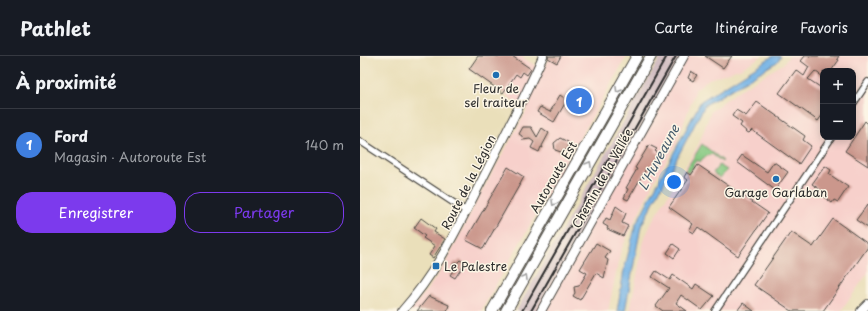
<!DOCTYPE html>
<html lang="fr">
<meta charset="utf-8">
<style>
body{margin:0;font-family:"Playpen Sans",sans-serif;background:#20242c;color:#f1f3f6}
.controls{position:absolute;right:12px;top:12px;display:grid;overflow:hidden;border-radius:8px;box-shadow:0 2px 10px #0003}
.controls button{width:36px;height:36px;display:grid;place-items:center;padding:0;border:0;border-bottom:1px solid #363941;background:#171b24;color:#f1f3f6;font:20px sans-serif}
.you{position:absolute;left:314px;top:126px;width:14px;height:14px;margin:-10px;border:3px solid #fff;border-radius:50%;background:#1a73e8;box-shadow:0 0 0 6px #1a73e833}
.badge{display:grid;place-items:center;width:26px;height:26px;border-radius:50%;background:#7c3aed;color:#fff;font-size:13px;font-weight:700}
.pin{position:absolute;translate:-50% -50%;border:2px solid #fff;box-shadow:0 1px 4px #0006}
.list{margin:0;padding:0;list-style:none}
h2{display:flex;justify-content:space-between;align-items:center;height:52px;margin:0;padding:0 16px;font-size:17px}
h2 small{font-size:13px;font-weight:400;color:#9ea1a6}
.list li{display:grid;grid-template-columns:26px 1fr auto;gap:12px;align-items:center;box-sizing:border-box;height:72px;padding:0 16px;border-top:1px solid #363941}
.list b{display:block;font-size:15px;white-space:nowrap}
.list p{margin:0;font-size:13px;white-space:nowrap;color:#9ea1a6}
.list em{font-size:13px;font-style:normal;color:#9ea1a6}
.actions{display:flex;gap:8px;padding:12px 16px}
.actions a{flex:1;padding:9px 0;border:1px solid #7c3aed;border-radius:16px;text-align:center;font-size:14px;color:#7c3aed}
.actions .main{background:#7c3aed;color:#fff}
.map{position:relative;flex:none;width:508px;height:255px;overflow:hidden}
header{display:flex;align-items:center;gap:24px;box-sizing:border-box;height:56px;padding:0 20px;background:#171b24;border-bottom:1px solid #363941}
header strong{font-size:19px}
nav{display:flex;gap:22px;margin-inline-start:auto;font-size:14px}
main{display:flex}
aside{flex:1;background:#171b24}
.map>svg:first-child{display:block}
.built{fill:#f7d0cb;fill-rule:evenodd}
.industrial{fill:#d2bec2}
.green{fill:#86c982;stroke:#587a56}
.water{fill:#73b2e6;stroke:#4f6e88}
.building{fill:#cb978c}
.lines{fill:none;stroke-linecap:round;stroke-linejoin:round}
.street-casing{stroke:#484640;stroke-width:8}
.secondary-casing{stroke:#484640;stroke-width:10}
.highway-casing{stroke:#484640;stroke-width:12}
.street{stroke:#fff;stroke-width:5.5}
.secondary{stroke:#fff;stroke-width:8}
.highway{stroke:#fff;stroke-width:10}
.rail{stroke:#2b2b2b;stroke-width:2}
.oneway{stroke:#a0a0a0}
.poi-dot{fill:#1f6fb2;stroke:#fcf5e5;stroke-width:1.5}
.labels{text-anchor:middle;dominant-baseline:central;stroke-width:3;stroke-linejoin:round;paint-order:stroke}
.poi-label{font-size:12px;fill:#2b2b2b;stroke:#fcf5e5}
.street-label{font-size:12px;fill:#2b2b2b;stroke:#fcf5e5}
.water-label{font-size:13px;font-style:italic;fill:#445a6c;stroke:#fcf5e5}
</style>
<header>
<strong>Pathlet</strong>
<nav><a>Carte</a><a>Itinéraire</a><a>Favoris</a></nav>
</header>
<main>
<aside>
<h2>À proximité<small></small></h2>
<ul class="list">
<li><span class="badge" style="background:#3f7fe0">1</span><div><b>Ford</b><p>Magasin · Autoroute Est</p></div><em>140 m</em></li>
</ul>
<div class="actions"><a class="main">Enregistrer</a><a>Partager</a></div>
</aside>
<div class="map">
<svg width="508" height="255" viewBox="0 0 508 255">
<rect width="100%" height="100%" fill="#fcf5e5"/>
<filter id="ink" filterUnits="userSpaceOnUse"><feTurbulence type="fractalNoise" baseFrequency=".025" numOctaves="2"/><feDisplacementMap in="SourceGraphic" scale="8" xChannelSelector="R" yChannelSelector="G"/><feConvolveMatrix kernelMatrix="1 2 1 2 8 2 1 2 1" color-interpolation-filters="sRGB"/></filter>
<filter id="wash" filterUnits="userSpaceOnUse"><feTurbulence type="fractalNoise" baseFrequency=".012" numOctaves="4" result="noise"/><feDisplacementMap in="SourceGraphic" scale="16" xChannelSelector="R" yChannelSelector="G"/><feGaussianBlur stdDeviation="0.9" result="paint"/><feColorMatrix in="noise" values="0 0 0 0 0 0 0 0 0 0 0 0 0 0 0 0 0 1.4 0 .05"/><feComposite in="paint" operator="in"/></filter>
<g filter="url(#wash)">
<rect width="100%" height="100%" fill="#eadfba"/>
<path class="built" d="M118 0H161L183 15 190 0H267L121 255H50L75 223 87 204 117 144 167 54 109 13Z
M320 0H402L382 12 349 23 336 33 316 89 295 124 261 194 248 255H175Z
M429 0H508V217L481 255H270L284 183 294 162 339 88 351 55 379 34 423 8ZM463 15H493V81H463Z"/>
<path class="industrial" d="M301 0H320L175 255H156Z"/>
<path class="green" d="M342 88 363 105 362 106 352 98 343 102 340 106 337 104 333 109 334 110 328 117 325 115Z
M359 109 367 114 360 122 353 117Z"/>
<path class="water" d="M413 0H421L417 6 345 49 281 170 265 255H257L264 214 276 168 341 45Z"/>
<g id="blocks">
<path class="building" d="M118 0H152L171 13 167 19 163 16 160 21 156 18 143 37 109 13Z
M188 0H201L197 7 188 2Z
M345 0H372L363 12Z
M445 0H479L477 3 479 4 471 15H463V21L455 15 448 23 463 33V58L458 65 419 37 436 14 444 20 449 11 441 5Z
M331 15 337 19 333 25 328 22Z
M200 39 207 44 194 66 177 56 180 51 190 56Z
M397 46 445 80 443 84 451 90 439 108 392 74 389 77 387 76 380 70 382 67 372 60 376 54 386 60Z
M505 65 508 68V110L485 95Z
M163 71H171L177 81 182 72 189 77 182 90 183 92 181 91 179 96 171 92 174 86 170 83 163 84 162 80 159 78Z
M200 82 208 86V93L201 96 195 94 194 87Z
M289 89 297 93 295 95 300 98 290 115 286 113 268 144 264 142 268 133 266 132 277 113 275 112Z
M382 99 407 116 414 106 428 116 415 134 377 106Z
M338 109 408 157 378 200 338 171 334 177 329 174 333 168 309 151 328 124 324 121 327 116 331 119Z
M465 110 471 114 469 118 488 131 478 146 474 144 472 147 463 140 465 137 452 128Z
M148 111 164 121 123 193 106 184Z
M508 148V172L496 164Z
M256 150 266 157 262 167 268 170 263 180 247 173 248 171 243 168 246 162 250 164Z
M61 162 76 173 74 176 85 183 73 202 69 199 75 190 63 182 65 180 54 172Z
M473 163 508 188V191L463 255H432L394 229 431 176 453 191Z
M236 187 250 195 245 202 248 204 244 222 236 217 220 244 213 240 215 237 214 231 219 230 227 217 220 213Z
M313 188 320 193 314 202 307 197Z
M100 204 105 207 95 222 90 219 95 212 92 210 95 206 97 207Z
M296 215 310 224 313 219 333 233 336 228 354 240 342 254 321 239 316 247 327 255H303L296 250 309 232 292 221Z
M69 240 89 249 87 255H57Z
M383 247 394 255H377Z"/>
</g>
</g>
<g filter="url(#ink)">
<use href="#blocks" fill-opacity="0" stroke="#484640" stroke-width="1"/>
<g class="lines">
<defs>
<path id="street" d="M493 48 508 26
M0 85 106 155
M355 255 472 81"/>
<path id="secondary" d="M42 255C77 216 97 173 121 126 142 84 164 43 183 0
M181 255 324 0
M501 255 508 248"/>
<path id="highway" d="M132 255 277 0
M146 255 291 0"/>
</defs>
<use href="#street" class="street-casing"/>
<use href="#secondary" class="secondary-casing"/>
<use href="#highway" class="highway-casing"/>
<use href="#street" class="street"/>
<use href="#secondary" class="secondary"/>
<use href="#highway" class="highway"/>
<path class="rail" d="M162 255 307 0
M171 255 316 0"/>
</g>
<defs><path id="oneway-chevron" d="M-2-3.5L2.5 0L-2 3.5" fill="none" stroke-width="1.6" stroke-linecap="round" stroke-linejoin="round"/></defs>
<g class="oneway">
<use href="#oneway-chevron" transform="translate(258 34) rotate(120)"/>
<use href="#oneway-chevron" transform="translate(229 108) rotate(-60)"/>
<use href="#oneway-chevron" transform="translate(194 147) rotate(120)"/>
<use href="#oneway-chevron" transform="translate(165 221) rotate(-60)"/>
</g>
</g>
<g class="poi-dot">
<circle cx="136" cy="19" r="4"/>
<circle cx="416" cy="123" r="4"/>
<rect x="72" y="206" width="8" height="8" rx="2"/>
</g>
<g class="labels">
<g class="poi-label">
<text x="136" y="32">Fleur de<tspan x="136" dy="14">sel traiteur</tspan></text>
<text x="416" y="136">Garage Garlaban</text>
<text x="84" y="210" text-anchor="start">Le Palestre</text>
</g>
<g class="street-label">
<text transform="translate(193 121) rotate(-60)">Autoroute Est</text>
<text transform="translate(242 122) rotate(-61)">Chemin de la Vallée</text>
<text transform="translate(108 126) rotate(-63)">Route de la Légion</text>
</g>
<g class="water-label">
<text transform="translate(298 101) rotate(-62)">L'Huveaune</text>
</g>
</g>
</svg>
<div class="controls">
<button>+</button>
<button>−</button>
</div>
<div class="you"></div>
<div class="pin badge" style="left:219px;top:45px;background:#3f7fe0">1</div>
</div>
</main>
